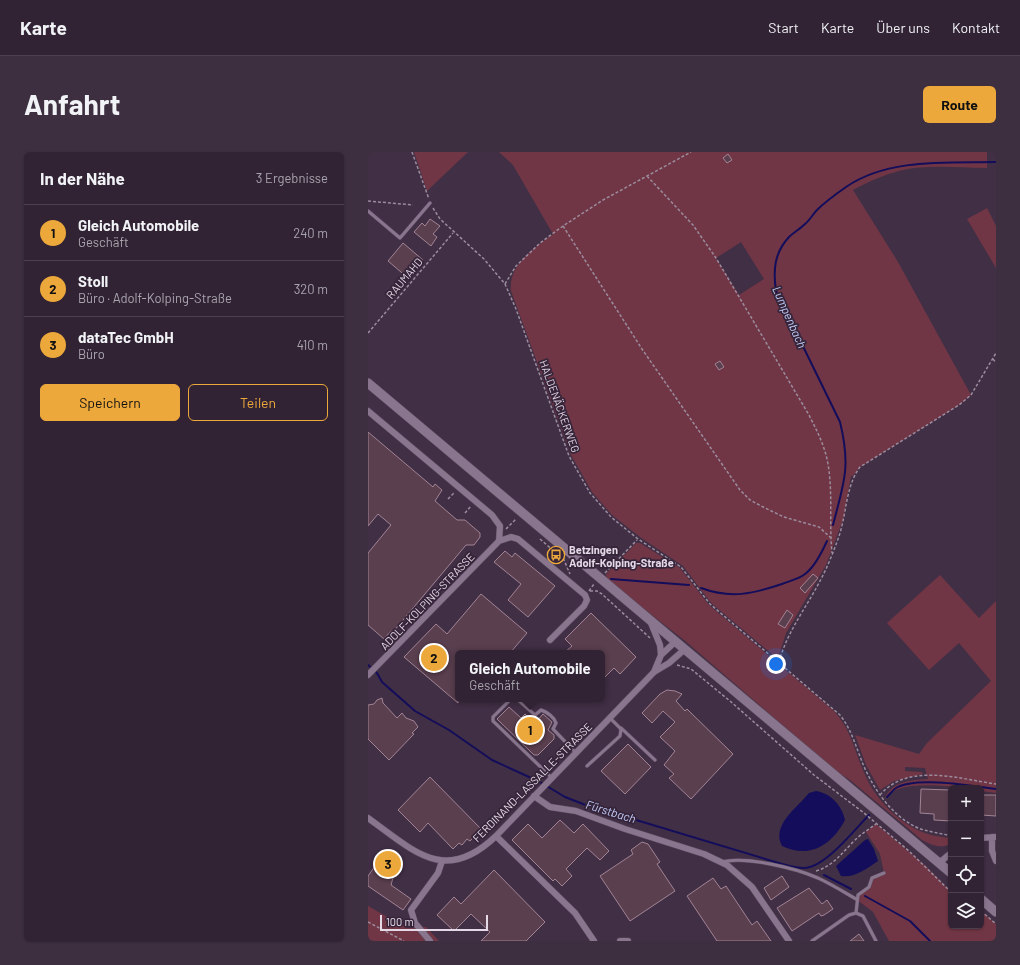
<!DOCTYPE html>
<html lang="de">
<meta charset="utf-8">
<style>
body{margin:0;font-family:Barlow,sans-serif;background:#3d2f40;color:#f1f3f6}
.controls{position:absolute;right:12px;bottom:12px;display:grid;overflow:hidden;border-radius:6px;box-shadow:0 1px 3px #0004}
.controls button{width:36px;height:36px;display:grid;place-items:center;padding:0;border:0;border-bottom:1px solid #4c404f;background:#312334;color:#f1f3f6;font:20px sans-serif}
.scale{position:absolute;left:12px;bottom:10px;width:108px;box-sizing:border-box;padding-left:4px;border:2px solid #e5d9e7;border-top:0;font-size:11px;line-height:14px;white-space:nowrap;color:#e5d9e7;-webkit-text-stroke:3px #36253a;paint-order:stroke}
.you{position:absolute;left:408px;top:512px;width:14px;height:14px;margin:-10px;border:3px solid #fff;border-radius:50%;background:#1a73e8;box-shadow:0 0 0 6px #1a73e833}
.badge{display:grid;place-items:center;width:26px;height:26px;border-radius:50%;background:#eda83b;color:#111;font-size:13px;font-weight:700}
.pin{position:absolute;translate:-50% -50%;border:2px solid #fff;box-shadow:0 1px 4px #0006}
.popup{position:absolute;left:87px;top:498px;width:150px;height:52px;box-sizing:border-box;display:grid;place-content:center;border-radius:6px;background:#312334;filter:drop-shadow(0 1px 3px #0005);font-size:13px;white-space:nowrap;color:#a8a4ac}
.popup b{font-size:15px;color:#f1f3f6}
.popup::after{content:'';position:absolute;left:50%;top:100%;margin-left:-8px;border:8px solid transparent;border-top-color:#312334}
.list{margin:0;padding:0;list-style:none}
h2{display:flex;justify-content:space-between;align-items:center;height:52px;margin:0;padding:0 16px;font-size:17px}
h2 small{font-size:13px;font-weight:400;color:#a8a4ac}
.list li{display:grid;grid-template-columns:26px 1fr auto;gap:12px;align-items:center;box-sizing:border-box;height:56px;padding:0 16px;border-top:1px solid #4c404f}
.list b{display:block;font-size:15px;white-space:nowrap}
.list p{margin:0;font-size:13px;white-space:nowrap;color:#a8a4ac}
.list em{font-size:13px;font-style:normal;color:#a8a4ac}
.actions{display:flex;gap:8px;padding:12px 16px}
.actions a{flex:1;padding:9px 0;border:1px solid #eda83b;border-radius:6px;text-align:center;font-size:14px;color:#eda83b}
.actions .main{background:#eda83b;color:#111}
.icon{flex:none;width:22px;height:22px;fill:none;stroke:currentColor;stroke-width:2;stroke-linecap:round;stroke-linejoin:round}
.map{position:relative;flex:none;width:628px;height:789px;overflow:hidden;border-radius:6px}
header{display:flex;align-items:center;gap:24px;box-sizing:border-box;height:56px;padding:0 20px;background:#312334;border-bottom:1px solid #4c404f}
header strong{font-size:19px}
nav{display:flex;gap:22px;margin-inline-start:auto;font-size:14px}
.intro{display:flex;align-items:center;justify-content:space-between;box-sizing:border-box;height:96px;padding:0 24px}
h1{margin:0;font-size:28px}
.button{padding:10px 18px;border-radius:6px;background:#eda83b;color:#111;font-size:14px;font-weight:700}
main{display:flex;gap:24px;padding:0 24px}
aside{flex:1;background:#312334;border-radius:6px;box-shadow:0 1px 3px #0004}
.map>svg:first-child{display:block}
.green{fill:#713645;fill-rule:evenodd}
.water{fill:#130d5b}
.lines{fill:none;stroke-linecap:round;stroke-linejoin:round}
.stream{stroke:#130d5b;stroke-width:2}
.building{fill:#5a3f4f;stroke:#a28495}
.lane-casing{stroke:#5c4d60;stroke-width:4}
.street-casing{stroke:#5c4d60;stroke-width:7}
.secondary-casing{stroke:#5c4d60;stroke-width:10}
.path{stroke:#9b8c9e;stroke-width:1.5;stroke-dasharray:3 2;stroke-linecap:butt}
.lane{stroke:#89758e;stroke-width:3}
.street{stroke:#89758e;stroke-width:6}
.secondary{stroke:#89758e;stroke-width:9}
.labels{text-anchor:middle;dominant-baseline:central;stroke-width:3.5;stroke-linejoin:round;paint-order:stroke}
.street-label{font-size:11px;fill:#e5d9e7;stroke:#36253a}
.poi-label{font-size:11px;font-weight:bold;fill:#e5d9e7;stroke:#36253a;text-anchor:start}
.water-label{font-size:12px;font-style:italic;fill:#c0cbf7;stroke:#36253a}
</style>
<header>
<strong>Karte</strong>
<nav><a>Start</a><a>Karte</a><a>Über uns</a><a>Kontakt</a></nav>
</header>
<div class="intro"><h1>Anfahrt</h1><a class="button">Route</a></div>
<main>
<aside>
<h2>In der Nähe<small>3 Ergebnisse</small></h2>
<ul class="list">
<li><span class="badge">1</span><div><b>Gleich Automobile</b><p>Geschäft</p></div><em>240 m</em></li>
<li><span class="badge">2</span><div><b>Stoll</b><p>Büro · Adolf-Kolping-Straße</p></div><em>320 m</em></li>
<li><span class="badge">3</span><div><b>dataTec GmbH</b><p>Büro</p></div><em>410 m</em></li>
</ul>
<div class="actions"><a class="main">Speichern</a><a>Teilen</a></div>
</aside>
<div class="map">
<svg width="628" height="789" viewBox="0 0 628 789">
<rect width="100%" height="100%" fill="#412f45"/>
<path class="green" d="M46 0H100L59 39Z
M131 0H619V16C590 16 559 12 531 19 515 23 500 30 485 38L530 110 603 243 591 253 492 315 485 324H483L475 368 458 413 418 481 411 503 408 504 405 503 343 451 315 414 272 385 244 363 224 340 203 303 143 139C140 113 166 96 185 82L145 13ZM373 90 396 127 371 143 348 106Z
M619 56 628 74V116L599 67Z
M268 391H272L312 416 341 453 466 559C484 578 487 602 498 625 508 648 533 673 557 681 565 684 574 685 582 686L583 692C572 697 564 693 554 688L482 628 468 619 316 488 239 428 238 422Z
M572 423 611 466 628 449V641L613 639V636C588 636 553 629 530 637 525 639 521 643 517 646 524 629 544 628 560 627L557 616 537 615V619L554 620 555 622 526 629 512 638 498 613 487 583 551 602 559 591 623 529 591 491 561 518 519 471Z
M508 672 559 715 583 740V774H613V759L628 772V789H521L505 760 488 747C492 737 500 739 504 726L516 721 512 702 498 680Z
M0 754 39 776 58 775 71 789H0Z"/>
<path class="water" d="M448 639C462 641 474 653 477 668 463 694 441 707 414 694 403 673 429 656 441 641Z
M500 687 506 697 510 709C498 717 487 726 473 724L468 714 497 688Z"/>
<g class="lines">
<path class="stream" d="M465 373C476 330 483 315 472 270L408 139C405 119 406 101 421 85 426 80 432 77 437 72 442 68 445 62 449 58 457 50 468 42 478 35 520 6 579 11 628 10
M243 427 321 433
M333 436C363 447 384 442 414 432 421 429 431 427 437 422 447 415 454 400 459 389
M0 513 9 521 14 530 47 559 81 578 124 608 172 630 197 645 215 652 414 712C421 714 428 716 436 716 457 716 486 678 501 663
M519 645C522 642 525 638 528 636 548 624 605 634 628 637
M456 723 483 737
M497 744 542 769 562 789"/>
</g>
<path class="building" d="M360 2 364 8 359 11 355 6Z
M62 67 72 74 65 82 69 85 63 94 46 80 54 71 57 74Z
M35 91 55 108 40 126 20 109Z
M352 209 356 215 351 218 347 212Z
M0 280 65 335 67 332 74 338 67 349 89 368H97L112 381V385L106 393H98L25 480 23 479 16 487 0 473V401L23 373 10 362 0 374Z
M137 399 144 405 147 401 187 434 160 465 140 448 153 432 126 410Z
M445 422 450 426 437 441 432 436Z
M113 442 159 481 142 501H90V551L36 505 68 472 79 482Z
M419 458 425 463 417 476 410 472Z
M223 461 268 505 252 522 246 516 234 528V501H196L204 494 197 487Z
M299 538 307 539 314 542 308 549 317 559 319 557 365 602 323 647 301 626 306 622 296 613 307 599 292 585 307 570 295 559 284 571 274 561 292 542Z
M14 546 15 551 29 566 34 561 38 566 46 569 50 575 44 581 46 582 21 608 0 587V553L6 552 9 548Z
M141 555 153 566 157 562 167 571 175 562 184 570 180 578 186 583V587L170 603H166L129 567Z
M260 592 283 615 257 642 233 619Z
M62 625 116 680 109 686 107 684 102 689 99 687 94 693 91 691 85 697 60 671 52 680 30 658Z
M553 637 583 638V669L566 668V662L552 661Z
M613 643H628V664L613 663Z
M192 668 206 681 215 672 241 699 232 708 219 696 198 717 204 724 194 734 187 727 185 729 144 688 160 672 174 686Z
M274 690 280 692 292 710 289 712 307 739 262 769 232 724 265 702 263 698Z
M17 700 28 703V715L23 733 43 747 35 758 0 734V724Z
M126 718 177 770 158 789H113L122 780 103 762 86 779 69 763 86 745 93 752Z
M414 724 421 735 403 748 396 736Z
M345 726 353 737 358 734 384 773 389 769 403 789H349L319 744Z
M441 736 454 752 459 748 465 757 456 763 453 764 451 761 424 779 409 756Z
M491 782 496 789H482Z"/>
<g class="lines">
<defs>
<path id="lane" d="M0 59 32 86 62 51
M143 547 125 565V569L184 626
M149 547 167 563 173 558C179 560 186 565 188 571L185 577 208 601
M253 576 287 608
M219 614 252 584 253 577 242 566
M354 710C378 704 427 716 450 726 463 732 476 740 488 747
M488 761 490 743 501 735 504 726 516 721
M444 789 481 763 488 761 495 764 508 789"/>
<path id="street" d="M0 259 124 363 132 374 131 389 143 385 150 387 217 443 219 448 216 454 182 488
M283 471 292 493 293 503
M286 520 293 503 308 489
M0 523 131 389
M166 644 182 655 208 659 257 677 336 702 359 713 384 735 421 789
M0 666C46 699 77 733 128 684L286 520 301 511 317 497
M128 684 207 761 226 789
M624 685V699L628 709
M613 686 627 685
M571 711 583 701
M62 789 47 771 43 758 70 721 74 709
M252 789H260"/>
<path id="secondary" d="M0 231 583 721
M613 747 628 760"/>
</defs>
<use href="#lane" class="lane-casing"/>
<use href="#street" class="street-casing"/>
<use href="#secondary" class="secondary-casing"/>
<path class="path" d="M44 0 61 47
M279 24 325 73 348 106 441 263C449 279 457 294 460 312 465 341 461 372 464 401
M0 49 45 53
M65 56 72 67 116 107 137 132 148 157 201 304 222 341 243 365 270 387 313 415 342 452 472 563C483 577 487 592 493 607 503 634 523 664 550 676 561 680 572 681 583 684
M195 74 274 197 372 338 382 348 397 356 416 365 451 375 463 386
M137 132 148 114 172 91 195 74 235 48 323 0
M0 181 85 81
M625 207 628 211
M80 347 87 340
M97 361 103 354
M138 377 148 367
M172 387 196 408 202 422
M237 421 269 388
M221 439 226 432
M222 439H229L234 442 282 486
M411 510C419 480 438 456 452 429 459 416 465 401 470 387 479 363 477 335 492 315L591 253 603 243 628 201
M309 513 323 517 362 549 446 623 496 661 541 699 583 740
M512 643C540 610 591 627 628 632
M448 719C465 714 474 701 486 689 493 682 501 677 508 672
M613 759 628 772
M0 770 36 789"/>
<use href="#lane" class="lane"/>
<use href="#street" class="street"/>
<use href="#secondary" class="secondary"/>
</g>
<defs>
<symbol id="bus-ring" viewBox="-11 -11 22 22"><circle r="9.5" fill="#36253a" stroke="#eda83b" stroke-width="1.5"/><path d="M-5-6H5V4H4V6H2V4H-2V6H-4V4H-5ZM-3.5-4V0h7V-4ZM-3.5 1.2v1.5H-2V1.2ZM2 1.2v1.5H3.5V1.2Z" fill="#eda83b"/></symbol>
</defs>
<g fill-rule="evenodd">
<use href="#bus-ring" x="178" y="393" width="20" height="20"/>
</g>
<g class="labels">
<g class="street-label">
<text transform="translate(36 126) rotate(-50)">RAUMAHD</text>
<text transform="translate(192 254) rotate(70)">HALDENÄCKERWEG</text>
<text transform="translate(59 449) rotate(-46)">ADOLF-KOLPING-STRASSE</text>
<text transform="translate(164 630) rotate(-45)">FERDINAND-LASSALLE-STRASSE</text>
</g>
<g class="poi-label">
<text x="201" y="397">Betzingen<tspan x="201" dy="13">Adolf-Kolping-Straße</tspan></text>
</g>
<g class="water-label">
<text transform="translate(422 165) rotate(66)">Lumpenbach</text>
<text transform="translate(243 659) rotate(17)">Fürstbach</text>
</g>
</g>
</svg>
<div class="controls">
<button>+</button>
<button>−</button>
<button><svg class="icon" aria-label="locate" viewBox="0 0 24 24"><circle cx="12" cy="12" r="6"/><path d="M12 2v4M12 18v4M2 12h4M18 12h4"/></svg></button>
<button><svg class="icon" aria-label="layers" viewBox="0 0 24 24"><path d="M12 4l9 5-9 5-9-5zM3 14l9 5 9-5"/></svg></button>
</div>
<div class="scale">100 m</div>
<div class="you"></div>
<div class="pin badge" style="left:162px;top:578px">1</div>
<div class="popup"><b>Gleich Automobile</b>Geschäft</div>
<div class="pin badge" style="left:66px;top:506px">2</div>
<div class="pin badge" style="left:20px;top:712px">3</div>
</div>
</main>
